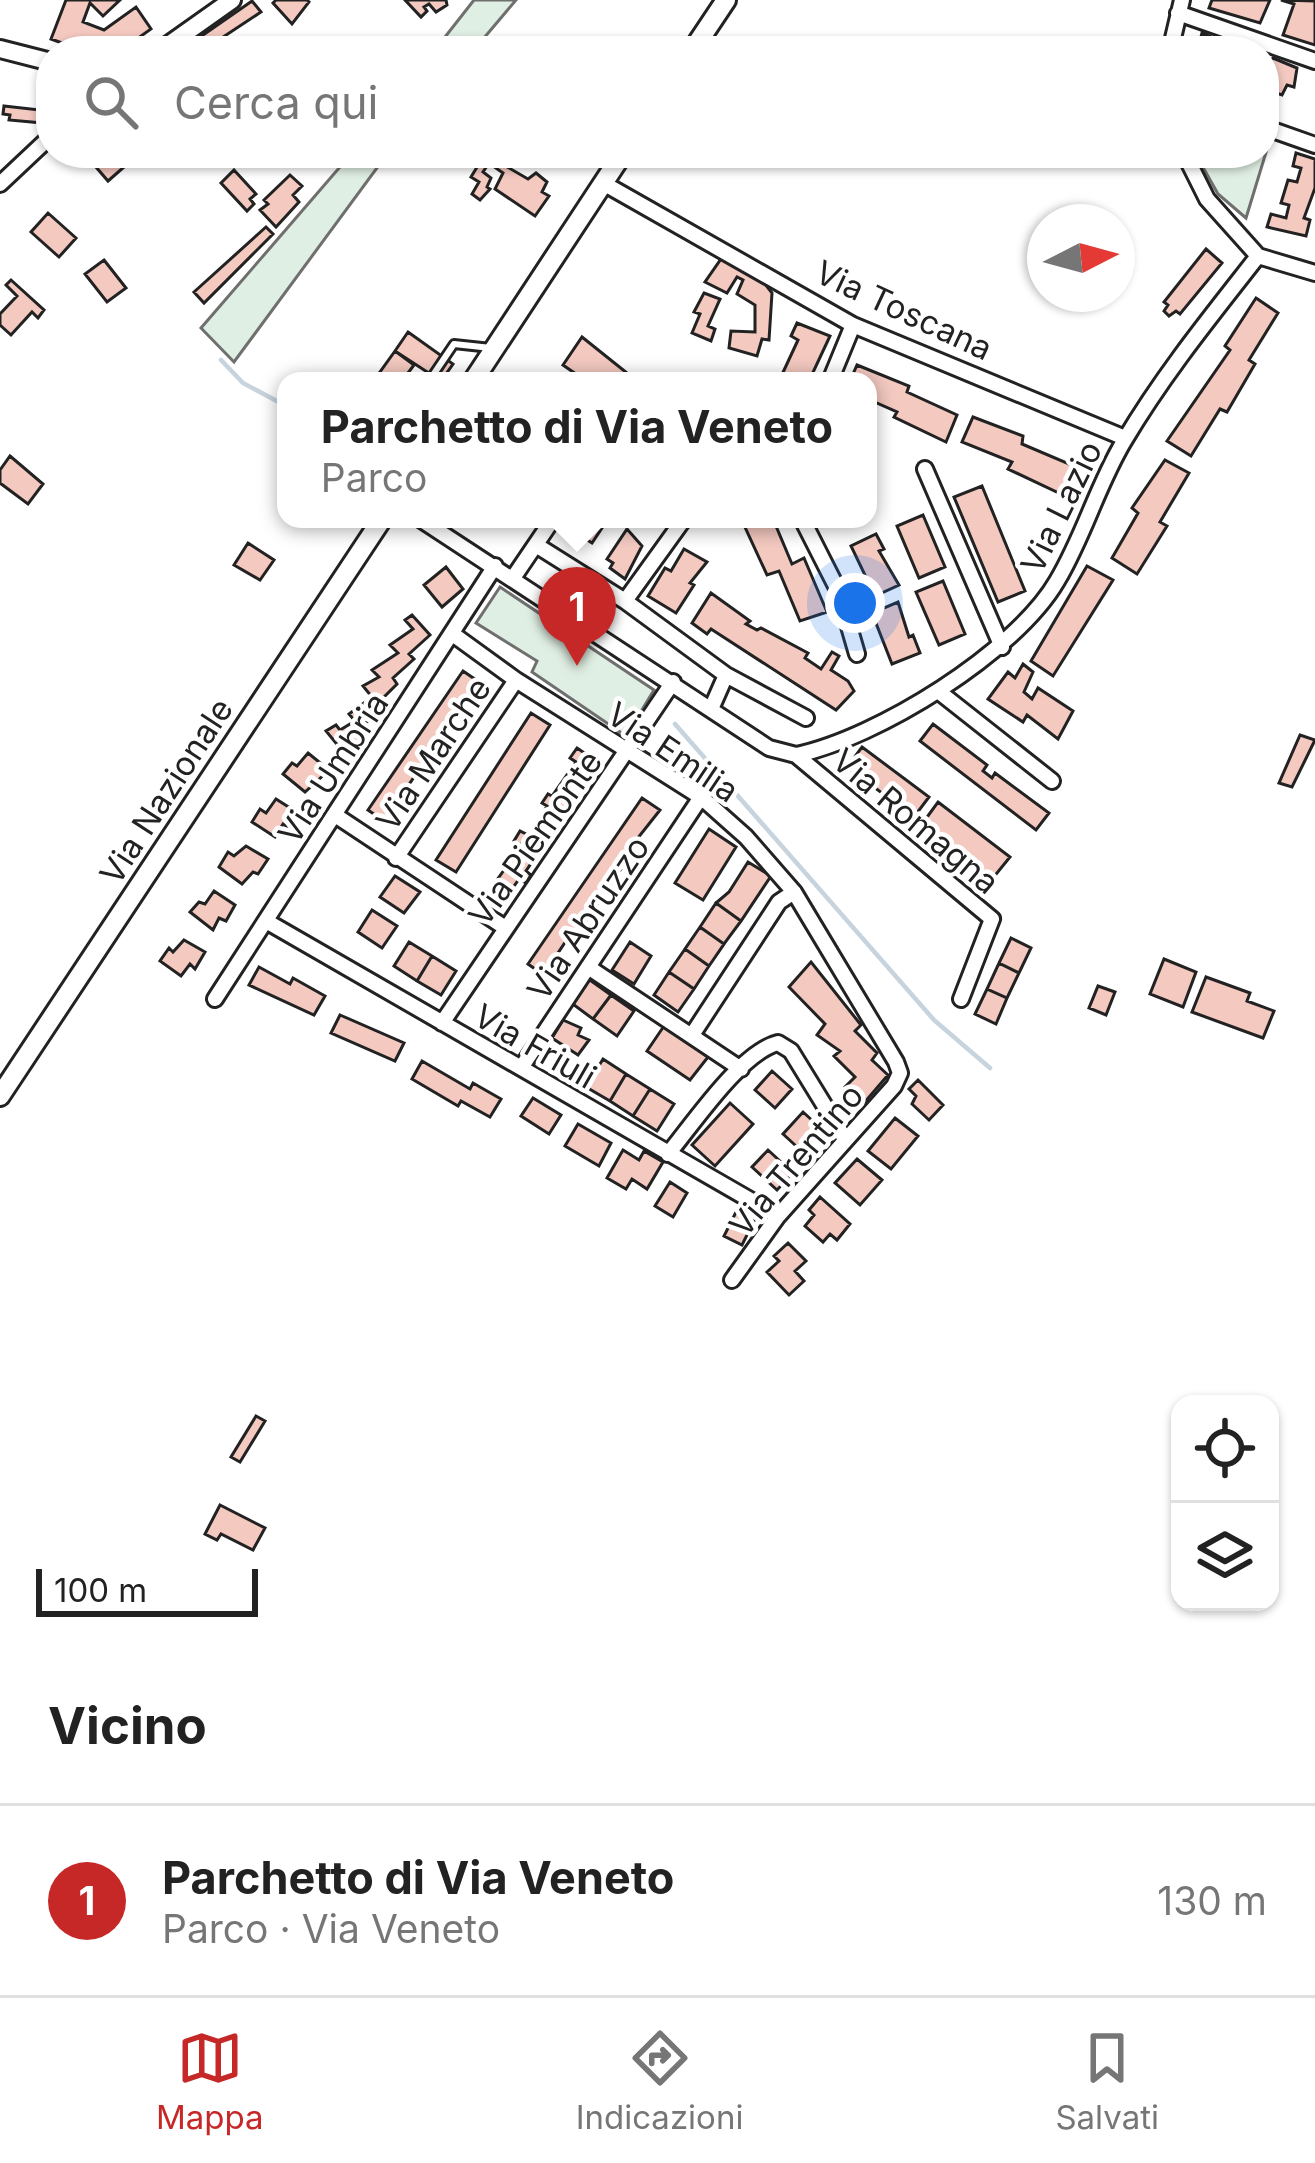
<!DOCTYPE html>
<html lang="it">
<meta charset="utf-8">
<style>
body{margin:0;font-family:Inter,sans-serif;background:#f2f2f2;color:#222}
.controls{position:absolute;right:36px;bottom:36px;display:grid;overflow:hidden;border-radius:24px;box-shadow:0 3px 9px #0004}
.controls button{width:108px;height:108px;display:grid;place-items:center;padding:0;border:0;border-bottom:3px solid #e0e0e0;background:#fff;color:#222;font:60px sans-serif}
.compass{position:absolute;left:1027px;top:204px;width:108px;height:108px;border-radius:50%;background:#fff;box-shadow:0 3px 9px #0004;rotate:84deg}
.scale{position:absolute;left:36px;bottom:30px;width:222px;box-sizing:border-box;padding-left:12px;border:6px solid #222;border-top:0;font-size:33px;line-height:42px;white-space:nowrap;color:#222;-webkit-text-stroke:9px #fff;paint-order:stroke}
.you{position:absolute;left:855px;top:603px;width:42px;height:42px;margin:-30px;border:9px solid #fff;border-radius:50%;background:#1a73e8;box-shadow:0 0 0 18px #1a73e833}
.badge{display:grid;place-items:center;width:78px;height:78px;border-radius:50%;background:#c62828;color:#fff;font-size:39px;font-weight:700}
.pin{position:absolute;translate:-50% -99px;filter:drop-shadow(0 3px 6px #0008)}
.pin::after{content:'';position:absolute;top:63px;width:42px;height:36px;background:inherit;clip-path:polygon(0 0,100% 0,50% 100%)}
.popup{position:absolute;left:277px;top:372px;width:600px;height:156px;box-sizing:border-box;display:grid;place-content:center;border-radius:24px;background:#fff;filter:drop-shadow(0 3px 9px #0005);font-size:39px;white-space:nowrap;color:#767676}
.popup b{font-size:45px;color:#222}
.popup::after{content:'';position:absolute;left:50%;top:100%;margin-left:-24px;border:24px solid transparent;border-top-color:#fff}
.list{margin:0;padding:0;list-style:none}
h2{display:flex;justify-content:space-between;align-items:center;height:156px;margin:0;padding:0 48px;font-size:51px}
h2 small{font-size:39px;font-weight:400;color:#767676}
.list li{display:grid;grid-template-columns:78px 1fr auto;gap:36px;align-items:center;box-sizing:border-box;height:192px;padding:0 48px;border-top:3px solid #e0e0e0}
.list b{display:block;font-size:45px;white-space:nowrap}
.list p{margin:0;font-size:39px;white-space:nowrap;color:#767676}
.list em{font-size:39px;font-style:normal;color:#767676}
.icon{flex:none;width:66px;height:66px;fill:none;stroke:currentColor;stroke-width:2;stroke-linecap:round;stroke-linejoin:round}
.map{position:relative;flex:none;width:1315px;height:1647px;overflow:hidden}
.search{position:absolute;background:#fff;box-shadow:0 3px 9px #0004;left:36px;right:36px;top:36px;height:132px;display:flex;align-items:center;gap:30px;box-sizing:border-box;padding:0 42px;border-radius:48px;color:#767676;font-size:45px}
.sheet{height:348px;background:#fff}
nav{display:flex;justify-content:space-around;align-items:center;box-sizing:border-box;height:168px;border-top:3px solid #e0e0e0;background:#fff;font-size:33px;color:#767676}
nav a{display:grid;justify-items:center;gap:6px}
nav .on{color:#c62828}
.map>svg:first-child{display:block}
.green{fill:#e0efe3;stroke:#6f6f6f;stroke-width:3}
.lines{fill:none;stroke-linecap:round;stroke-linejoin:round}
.stream{stroke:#c7d3dd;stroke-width:4.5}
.building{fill:#f3c9c0;stroke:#222;stroke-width:3}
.service-casing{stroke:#222;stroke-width:12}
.minor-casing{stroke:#222;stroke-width:20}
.tertiary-casing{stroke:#222;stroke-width:22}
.secondary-casing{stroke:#222;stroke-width:24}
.service{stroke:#fff;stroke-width:6}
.minor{stroke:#fff;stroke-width:14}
.tertiary{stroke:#fff;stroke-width:16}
.secondary{stroke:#fff;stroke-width:18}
.labels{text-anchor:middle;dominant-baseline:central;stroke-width:9;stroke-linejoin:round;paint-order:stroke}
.street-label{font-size:33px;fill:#222;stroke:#fff}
</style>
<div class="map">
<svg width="1315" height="1647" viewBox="0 0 1315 1647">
<rect width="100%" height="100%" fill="#fff"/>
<path class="green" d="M474 0H516L473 51H434Z
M1264 134 1271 136 1246 218 1218 194 1195 153H1264Z
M352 153H388L234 362 201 328Z
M500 587 654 690 626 736 532 672 537 661 476 623Z"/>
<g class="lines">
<path class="stream" d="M221 360 243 383 286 406
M675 724 934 1020 990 1068"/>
</g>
<path class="building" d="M66 0H120L103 16 90 3 83 22 104 30 136 7 151 29 120 51H84L51 39Z
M276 0H307L309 2 292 24 273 3Z
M405 0H446L447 5 436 12 429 4 424 7 427 11 421 17Z
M1212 0H1270L1260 23 1209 8Z
M1281 0 1315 1V45L1283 35 1294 4Z
M252 1 261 12 202 51H180Z
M1202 33 1228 44 1225 51H1192L1193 42 1199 44Z
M1273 58 1297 68 1294 87 1287 85 1282 95 1264 89V59L1270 62Z
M4 106 49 111V119L43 118V123L9 120 10 115 3 114Z
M111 153H140L108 181 96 167Z
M1296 153 1315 159V188L1304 218 1310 220 1306 236 1267 227 1271 214 1286 218 1289 205 1281 203 1288 180 1297 182 1301 168 1293 166Z
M485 154 528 179 536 173 547 182 542 192 549 196 535 216 495 189 503 173 489 163 483 172 491 178 487 187 490 189 480 200 472 194 479 182 471 177Z
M234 170 256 194 250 199 254 204 247 211 221 183Z
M290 175 302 186 293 195 299 202 276 227 260 210 268 204 264 200Z
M48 213 76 238 59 257 31 232Z
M266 227 273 234 204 303 194 292Z
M1206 249 1222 263 1180 314 1176 311 1169 316 1164 311 1168 305 1164 302Z
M721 259 762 280 772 293 769 340 762 339 757 356 729 348 731 331 755 332V305L737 294 743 280 737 277 727 293 705 282Z
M104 260 126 288 107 302 85 274Z
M11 280 44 310 38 318 32 312 11 335 0 325V314L17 296 6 285Z
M704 293 720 299 708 326 715 329 711 341 692 333 700 314 694 312Z
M1256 298 1278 313 1249 360 1255 364 1227 412 1220 409 1191 456 1167 441 1230 350 1225 346Z
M797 323 830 336 809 381H779L798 340 791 336Z
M408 332 453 364 441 381 395 351Z
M582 337 627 373 621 381H586L563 365Z
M395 351 414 365 402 381H392L380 372Z
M857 365 909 386 907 392 957 415 946 442 894 417 897 412 868 399V381H850Z
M973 417 1023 436 1022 444 1074 466 1061 494 1008 469 1012 462 962 442Z
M10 456 43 484 28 504 0 483V470Z
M1165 460 1189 473 1160 522 1167 526 1137 574 1112 558 1138 513 1132 508Z
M982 486 1025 591 998 602 954 497Z
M923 515 945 567 919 578 897 526Z
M577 519H608L592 543 570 529Z
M755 519H773L792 564 804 558 827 612 800 621 779 571 767 575 743 523Z
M627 529 642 546 625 579 610 568 613 563 607 559Z
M876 534 884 549 879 551 899 585 875 596 851 546Z
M248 543 274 560 260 580 234 565Z
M684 549 707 562 690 583 694 585 676 613 648 596 665 568 671 571Z
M1087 566 1113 580 1053 676 1031 661Z
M446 567 463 589 442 607 424 585Z
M943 581 965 634 939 645 916 592Z
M711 593 750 621 746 624 757 630 761 628 808 653 805 658 821 669 832 652 839 656 831 670 848 681 854 691 836 710 711 629 707 634 692 623Z
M898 602 909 637 913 635 920 653 892 664 872 613Z
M412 615 430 635 409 654 414 659 393 678 397 684 377 704 382 709 359 729 362 738 344 753 326 731 336 725 340 730 355 721 349 714 372 697 363 686 379 677 372 670 398 653 390 645 413 629 405 620Z
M1023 664 1033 672 1024 692 1032 699 1038 688 1073 711 1058 739 1027 715 1023 722 988 699 1008 672 1015 678Z
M463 671 479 682 384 821 368 810Z
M531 713 550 725 456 872 436 860Z
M933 724 987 765 983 771 992 778 995 773 1049 813 1036 830 920 741Z
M1300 735 1315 740 1292 787 1279 783Z
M862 747 929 797 914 817 847 767Z
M577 748 599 763 526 871 531 875 526 883 519 879 503 902 489 891 522 845 514 841 520 831 530 836 547 806 542 803 548 794 552 796 576 762 570 758Z
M308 753 329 770 305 792 283 774 292 763 297 766Z
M642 798 660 810 618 863 623 866 570 944 566 941 552 962 557 966 548 978 528 964Z
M276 799 298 813 289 828 283 824 275 837 252 822 260 809 266 813Z
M938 802 1010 857 993 878 922 824Z
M709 829 736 847 703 900 675 883Z
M246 846 268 859 258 874 253 872 242 884 219 867 228 852 234 856Z
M748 862 771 876 741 921 716 903 729 892Z
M395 876 420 892 404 913 380 897Z
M214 891 235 905 226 921 219 918 213 930 190 912 199 902 205 904Z
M716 903 741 921 724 944 700 927Z
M372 910 397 926 382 948 358 932Z
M700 927 724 944 709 966 685 949Z
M1011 938 1031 948 1019 973 999 963Z
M184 940 205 952 195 969 190 964 181 976 160 961 169 948 173 952Z
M409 942 432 956 417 981 394 966Z
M630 942 651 956 634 984 612 970Z
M685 949 709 966 694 989 669 972Z
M432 956 456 971 441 995 417 981Z
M1164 959 1196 972 1183 1007 1150 994Z
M811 962 861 1025 855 1031 877 1053 872 1060 888 1075 864 1103 845 1087 855 1077 834 1056 840 1051 817 1035 825 1024 789 987Z
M999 963 1019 973 1007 998 987 989Z
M259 967 290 984 293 978 325 996 314 1015 249 985Z
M669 972 694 989 678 1012 654 995Z
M1206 977 1250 993 1247 1001 1274 1011 1263 1038 1192 1012Z
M587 978 611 995 593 1019 570 1002Z
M1098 986 1115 992 1106 1015 1089 1008Z
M987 989 1007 998 996 1024 975 1014Z
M611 995 634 1011 617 1036 593 1019Z
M340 1015 404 1043 395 1061 331 1033Z
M563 1020 581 1028 578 1035 589 1040 578 1055 552 1038Z
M664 1026 708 1057 690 1080 647 1051Z
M603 1059 626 1074 610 1101 586 1087Z
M422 1061 470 1089 473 1083 501 1099 490 1117 461 1101 458 1106 412 1079Z
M772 1071 792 1089 775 1108 755 1090Z
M626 1074 650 1089 633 1116 610 1101Z
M918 1080 943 1105 929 1120 912 1104 916 1096 909 1089Z
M650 1089 674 1104 657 1131 633 1116Z
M533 1098 561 1115 549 1134 521 1116Z
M730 1103 753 1124 715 1166 692 1145Z
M803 1112 827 1134 807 1156 783 1134Z
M895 1118 918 1136 891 1169 868 1151Z
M578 1124 611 1143 599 1166 565 1146Z
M623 1150 639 1160 644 1151 663 1162 647 1189 632 1179 626 1189 607 1178Z
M768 1150 793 1173 777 1190 752 1167Z
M857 1159 882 1180 860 1205 835 1183Z
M670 1182 687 1193 673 1217 655 1206Z
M820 1197 850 1224 837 1240 830 1234 823 1242 805 1226 814 1215 809 1210Z
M738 1208 756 1217 742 1245 724 1236Z
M788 1243 806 1261 795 1271 804 1281 789 1295 767 1272 779 1261 774 1256Z
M256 1416 265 1421 240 1462 231 1457Z
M220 1505 265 1528 253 1550 221 1534 217 1540 205 1534Z"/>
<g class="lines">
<defs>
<path id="service" d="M429 381 454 344 491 348"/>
<path id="minor" d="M1178 13 1315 61
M1170 51 1182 0
M1264 127 1315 145
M1184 153 1207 199 1258 256 1315 273
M603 183 853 325 1125 438
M0 184 51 136
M830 381 853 325
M925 469 1002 647
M420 519 769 748 796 755 992 919 961 999
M802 519 839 592 857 654
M536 545 625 601 726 675 711 709
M513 578 553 519
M625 601 684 519
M454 635 516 680 701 797 746 837 794 892 896 1062 900 1073 894 1086 778 1216 732 1280
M726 675 806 718
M938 691 1052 781
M796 755C877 738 1015 653 1057 581 1084 536 1097 486 1124 441 1163 375 1211 316 1258 256
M335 815 504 927
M396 858 516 680
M266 921 778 1216
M588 967 741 1069
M215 999 495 566
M442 1023 673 682
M692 1035 779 902 794 892
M521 1068 701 797
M668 1154C693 1124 741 1052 778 1043L791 1051 845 1139"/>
<path id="tertiary" d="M0 49 51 62
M160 51 232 0"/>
<path id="secondary" d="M692 51 726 0
M473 381 623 153
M0 1096 382 519"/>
</defs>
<use href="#service" class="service-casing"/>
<use href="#minor" class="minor-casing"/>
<use href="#tertiary" class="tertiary-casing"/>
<use href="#secondary" class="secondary-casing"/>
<use href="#service" class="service"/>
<use href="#minor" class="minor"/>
<use href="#tertiary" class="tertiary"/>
<use href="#secondary" class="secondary"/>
</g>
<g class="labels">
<g class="street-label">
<text transform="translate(904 310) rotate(25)">Via Toscana</text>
<text transform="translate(1061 507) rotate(-64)">Via Lazio</text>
<text transform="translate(673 752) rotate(34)">Via Emilia</text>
<text transform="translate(433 754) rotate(-56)">Via Marche</text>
<text transform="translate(333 768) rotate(-57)">Via Umbria</text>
<text transform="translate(166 791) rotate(-57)">Via Nazionale</text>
<text transform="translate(916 821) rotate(40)">Via Romagna</text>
<text transform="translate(535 838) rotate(-55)">Via Piemonte</text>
<text transform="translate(588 918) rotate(-56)">Via Abruzzo</text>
<text transform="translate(535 1046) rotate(30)">Via Friuli</text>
<text transform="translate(796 1160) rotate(-50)">Via Trentino</text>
</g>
</g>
</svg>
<div class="controls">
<button><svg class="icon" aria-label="locate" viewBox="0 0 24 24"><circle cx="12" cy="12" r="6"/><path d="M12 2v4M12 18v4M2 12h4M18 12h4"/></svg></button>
<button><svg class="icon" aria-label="layers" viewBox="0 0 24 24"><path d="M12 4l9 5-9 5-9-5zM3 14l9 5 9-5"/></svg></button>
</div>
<svg class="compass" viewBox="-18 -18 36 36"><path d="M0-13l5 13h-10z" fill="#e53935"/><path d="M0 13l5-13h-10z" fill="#767676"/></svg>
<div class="scale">100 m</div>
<div class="you"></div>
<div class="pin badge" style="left:577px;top:666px">1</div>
<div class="popup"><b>Parchetto di Via Veneto</b>Parco</div>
<div class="search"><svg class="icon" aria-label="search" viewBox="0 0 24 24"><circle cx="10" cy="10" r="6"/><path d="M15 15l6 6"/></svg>Cerca qui</div>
</div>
<section class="sheet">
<h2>Vicino<small></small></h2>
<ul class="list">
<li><span class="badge">1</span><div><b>Parchetto di Via Veneto</b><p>Parco · Via Veneto</p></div><em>130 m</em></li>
</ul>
</section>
<nav>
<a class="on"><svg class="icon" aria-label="map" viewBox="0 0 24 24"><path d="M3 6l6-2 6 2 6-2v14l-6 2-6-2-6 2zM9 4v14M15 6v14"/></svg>Mappa</a>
<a><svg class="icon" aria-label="directions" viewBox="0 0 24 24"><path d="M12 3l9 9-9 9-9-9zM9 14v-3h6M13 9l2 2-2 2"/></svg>Indicazioni</a>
<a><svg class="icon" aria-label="saved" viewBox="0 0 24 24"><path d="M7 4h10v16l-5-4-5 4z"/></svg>Salvati</a>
</nav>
